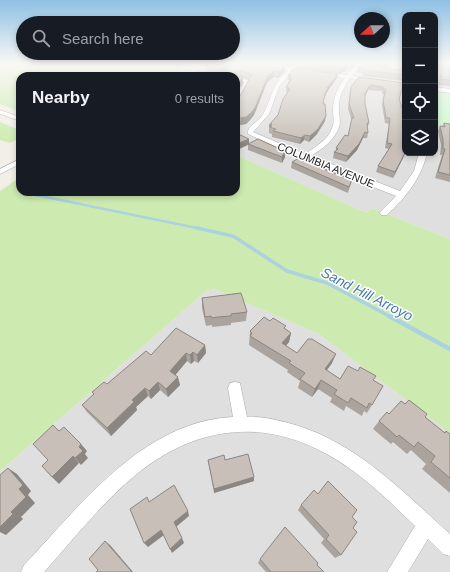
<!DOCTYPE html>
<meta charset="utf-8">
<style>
body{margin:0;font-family:Arial,sans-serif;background:#242831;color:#f1f3f6}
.controls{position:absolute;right:12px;top:12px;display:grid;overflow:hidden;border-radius:8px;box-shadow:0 2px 6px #0003}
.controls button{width:36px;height:36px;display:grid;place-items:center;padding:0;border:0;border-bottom:1px solid #363941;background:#171b24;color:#f1f3f6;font:20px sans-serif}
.compass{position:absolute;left:354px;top:12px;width:36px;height:36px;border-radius:50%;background:#171b24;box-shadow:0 2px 6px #0003;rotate:249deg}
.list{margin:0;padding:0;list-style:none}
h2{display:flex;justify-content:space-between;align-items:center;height:52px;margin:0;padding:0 16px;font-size:17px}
h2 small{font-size:13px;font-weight:400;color:#9ea1a6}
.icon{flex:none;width:22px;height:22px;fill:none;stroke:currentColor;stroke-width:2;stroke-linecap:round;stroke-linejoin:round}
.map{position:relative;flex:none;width:450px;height:572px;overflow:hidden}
.search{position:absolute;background:#171b24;box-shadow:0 2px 6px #0003;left:16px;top:16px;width:224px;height:44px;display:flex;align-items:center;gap:10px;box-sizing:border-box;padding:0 14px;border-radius:22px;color:#9ea1a6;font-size:15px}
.panel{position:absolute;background:#171b24;box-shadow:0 2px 6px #0003;left:16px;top:72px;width:224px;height:124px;border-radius:12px}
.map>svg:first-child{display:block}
.residential{fill:#e0dfdf}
.grass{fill:#cdebb0}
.park{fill:#c8facc}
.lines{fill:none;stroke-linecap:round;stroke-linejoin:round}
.stream-far2{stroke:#aad3df;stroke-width:2.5}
.stream-far1{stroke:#aad3df;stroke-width:3.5}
.stream{stroke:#aad3df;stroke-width:4.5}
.minor-casing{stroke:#a9a9a9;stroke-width:1}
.minor{fill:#fff;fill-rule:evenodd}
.wall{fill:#aba49e}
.shaded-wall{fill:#8b8681}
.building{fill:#c7bfb8;stroke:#8b8681}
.labels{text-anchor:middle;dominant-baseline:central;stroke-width:3;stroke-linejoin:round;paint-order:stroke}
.far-street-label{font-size:11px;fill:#222;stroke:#fff}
.water-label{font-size:14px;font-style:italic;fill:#4a7aab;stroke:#fff}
</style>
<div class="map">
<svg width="450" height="572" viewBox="0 0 450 572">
<rect width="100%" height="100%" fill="#f2efe9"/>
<path class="residential" d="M208 64H405V153H435V64H450V239L372 208 367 213 236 155V76H189Z
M215 289 319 334 450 433V572H0V471L206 291Z"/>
<path class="grass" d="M3 64H191L169 76H20V112L0 104V65Z
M0 122 20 130V138L10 143 0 140Z
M236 155 367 213 372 208 450 239V433L319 334 215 289 206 291 0 471V191L20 177V192H236Z"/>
<path class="park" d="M435 91 450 93V127L435 126Z"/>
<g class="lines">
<path class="stream-far2" d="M21 192 202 229"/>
<path class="stream-far1" d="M197 228 233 236 287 271 327 283 391 317"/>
<path class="stream" d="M389 316 450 349"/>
<defs>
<path id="minor" d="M201 64H206L187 76H182Z
M249 64 291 68 295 66 297 67 296 69 347 75 357 64H362L352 76 375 80 373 81 350 78C343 88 338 99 339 111 339 116 341 122 339 127 335 140 322 149 311 156L400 191 414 171 419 153H427C421 179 406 197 387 215H381L380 213 381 211 396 196 302 159 248 134C246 127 258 122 262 116 274 97 268 88 289 70ZM293 71 345 78C338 87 333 97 333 110 333 116 335 122 332 128 328 140 315 147 305 154L253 132 269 114 280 85Z
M236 77 250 81 239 101 236 103V96L245 82 236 79Z
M435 87 450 89V93L435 91Z
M0 110 20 117V121L0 114Z
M20 159V164L0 174V169Z
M235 382 240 383 247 417C262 416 278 420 292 424 356 442 402 491 450 534V556L443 554 428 539 408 572H387L415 526C387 499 358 470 323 452 259 418 194 428 138 473 102 502 74 539 44 572H21L24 565C80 506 143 421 233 417L228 388 230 383Z"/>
</defs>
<use href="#minor" class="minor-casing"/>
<use href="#minor" class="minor"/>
</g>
<path class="wall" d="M234 64 225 71H228L237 64H355L350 70 347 69 340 74 298 68 296 65 291 66H285V71L278 78 274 77 267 82 254 115 250 120 246 124 240 125 236 123V98L240 96 249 80 243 78V83L236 93V76L207 71 206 66Z
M435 64H450V86L438 85 443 67Z
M358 66H385L384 68 405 71V81L362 76 363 74 357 72Z
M338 74 337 78 327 92 324 99 323 104 325 121 317 134 309 142 304 140 300 144 272 137V134L269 133V125L278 115 288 93 286 92V87L289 82V80L287 79 288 75Z
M359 77 404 83 399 99 405 153 403 158 393 178 376 172 378 166 389 149 385 148 389 124 385 123 382 105 384 94H382V91L368 90 365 96V104L369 123 367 129 368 133 367 138H363L357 150 346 162 333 158 334 152 336 151V148L348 136 352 121 348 109 350 92 351 87Z
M444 123 450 124V182L435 178 442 155H440L441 145 438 131 440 126H442Z
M236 133 249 139V144L285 151V157L282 163 248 150V145L239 149 236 148Z
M292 162 322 168 352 180 348 193 291 168Z
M202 298 247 312 246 321 231 323V325L212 327V325L206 326 202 308Z
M270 321 291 333 289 342 286 346 297 353 332 363 327 370 340 379 373 380 372 405 367 413 364 411 362 416 346 406 344 411 330 402 332 398 318 389 312 397 298 388 300 381 287 372 288 370 249 345 250 331Z
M205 345 206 353 198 363 194 361 191 364 187 361 175 375 180 385 168 397 160 390 151 399 148 396 136 407 137 410 111 436 87 412 82 405 94 395 92 392 107 384 151 355Z
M389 414 425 417 444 433 446 431 450 434V493L422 469 426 464 411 450 407 454 393 442 391 444 373 429 379 421Z
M208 460H225L254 481 214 493Z
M318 494 352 517 353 528 341 555 335 558 321 543 324 539 298 510 301 505Z
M260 559 317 565 324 572H266L258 563Z"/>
<path class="shaded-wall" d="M227 64H234L223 73V68Z
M291 64H296V65L291 66Z
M347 64H348L347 69 340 74 341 68Z
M351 64H355L350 70Z
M381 64H390L385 66 384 68 374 66Z
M285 65V71L278 78 279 72Z
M274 71V77L267 82 254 115 250 120 246 124 240 125 241 118 268 76Z
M338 74 337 78 327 92 324 99 325 94 328 87Z
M243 77V83L236 93V87Z
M370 85 368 90 364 99 365 94Z
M326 116 325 121 317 134 309 142 310 136Z
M365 132 363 138 357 150 346 162 348 156Z
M305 135 304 140 300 144 301 138Z
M249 139V144L239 149V143Z
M285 151V157L282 163V157Z
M405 153 403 158 393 178 395 172Z
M291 333 289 342 280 352 282 343Z
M205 345 206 353 198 363 197 355Z
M193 352 194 361 191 364 190 355Z
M186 353 187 361 172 379 170 371Z
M336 354 332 363 321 378 325 369Z
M178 377 180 385 168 397 166 389Z
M321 380 318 389 312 397 315 389Z
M158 382 160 390 151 399 149 391Z
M145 388 148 396 136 407 137 410 111 436 107 428 132 400Z
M81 444 87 451 85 454 88 458 81 465 75 458 79 447Z
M73 456 79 463 59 484 52 477Z
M8 468 17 474 31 491 28 495 35 503 21 517 23 519 6 535 0 532V527L11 512 19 489Z
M254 477V481L214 493V489Z
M188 511 189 516 176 527 174 522Z
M161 530 164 535 148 547 144 543Z
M182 538 184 543 172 553 170 549Z
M105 541 110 545 133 572H132Z"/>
<path class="building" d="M209 64H227L223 68 206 66Z
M237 64H277L285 65 279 72 274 71 268 76 255 108 251 113 246 117 241 118 236 116V98L240 96 252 74 237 70 235 71V74L243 77 236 87V76H189L196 72 228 71Z
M314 64H347L341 68Z
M360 64H381L374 66 405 71V75L364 70 365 68 358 66Z
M450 65V80L440 79 443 66Z
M294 68 338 74 328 87 325 94 323 104H325L326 116 318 129 310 136 305 135 301 138 273 131 276 129 269 127 272 126 269 125 272 124H270L278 115 283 99 290 89 286 87 292 78H289L291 75H288Z
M359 77 404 83 399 99 405 116V153L395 172 378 166 392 144 387 143 390 118H386L383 100 386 89H383V87L370 85 365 94V104L369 123H367L368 133 365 132 359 144 348 156 334 152 338 149 336 148 345 135 348 136 352 118H354L349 104 351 87Z
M444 123 450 124V175L438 172 445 149H443V140L440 126 445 127Z
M236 133 249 139 239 143 236 142Z
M258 139 285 151 282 157 248 144Z
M301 157 322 165 319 167 352 180 349 187 292 162Z
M241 293 247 312 231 314V316L218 317 212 318 211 316 205 317 202 298Z
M264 317 270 321 273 318 286 326 284 328 291 333 282 343 297 353 308 339H312L336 354 325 369 340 379 348 366 358 371 360 367 376 376 373 380 383 386 372 405 369 403 367 408 351 398 348 403 334 394 337 390 321 380 315 389 300 379 305 373 289 363 291 361 250 336 252 333 250 331Z
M176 328 205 345 197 355 193 352 190 355 186 353 170 371 178 377 166 389 158 382 149 391 145 388 132 400 134 402 107 428 82 405 94 394 92 392 104 382 107 384 146 351 151 355Z
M409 400 427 414 425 417 445 433 446 431 450 434V478L431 462 435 456 418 442 414 447 399 435 397 437 379 421 387 412 389 414 401 401 405 404Z
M53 425 59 431 64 427 81 444 79 447 83 451 75 458 73 456 52 477 42 466 48 460 33 444Z
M248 454 254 477 214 489 208 460 224 455 225 460Z
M8 468 23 485 19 489 26 497 11 512 13 514 0 527V475Z
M328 481 357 510 352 517 357 522 353 528 357 532 341 555 326 539 329 535 301 505 314 490 318 494Z
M174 485 188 511 174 522 182 538 170 549 161 530 144 543 130 509 147 497 149 502Z
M285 527 318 563 317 565 324 572H271L260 559Z
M105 541 132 572H96L98 570 89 559Z"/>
<linearGradient id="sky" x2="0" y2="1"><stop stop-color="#8fc0e4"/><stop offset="0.44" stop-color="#f9f8f5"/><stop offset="1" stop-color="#f9f8f5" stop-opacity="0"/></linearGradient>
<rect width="450" height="144" fill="url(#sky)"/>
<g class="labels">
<g class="far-street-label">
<text transform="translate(326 165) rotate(22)">COLUMBIA AVENUE</text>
</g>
<g class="water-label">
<text transform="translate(367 294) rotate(27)">Sand Hill Arroyo</text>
</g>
</g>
</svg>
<div class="controls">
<button>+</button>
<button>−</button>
<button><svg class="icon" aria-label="locate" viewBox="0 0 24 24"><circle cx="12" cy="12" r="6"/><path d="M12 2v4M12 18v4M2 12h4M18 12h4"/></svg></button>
<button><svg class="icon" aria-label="layers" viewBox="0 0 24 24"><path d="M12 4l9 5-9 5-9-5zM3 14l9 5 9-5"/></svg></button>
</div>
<svg class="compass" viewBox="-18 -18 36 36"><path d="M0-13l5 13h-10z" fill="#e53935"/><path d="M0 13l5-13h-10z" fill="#9ea1a6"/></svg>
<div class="search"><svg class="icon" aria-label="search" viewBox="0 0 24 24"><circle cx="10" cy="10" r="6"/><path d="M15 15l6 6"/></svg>Search here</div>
<section class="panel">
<h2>Nearby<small>0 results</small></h2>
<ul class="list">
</ul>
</section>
</div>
